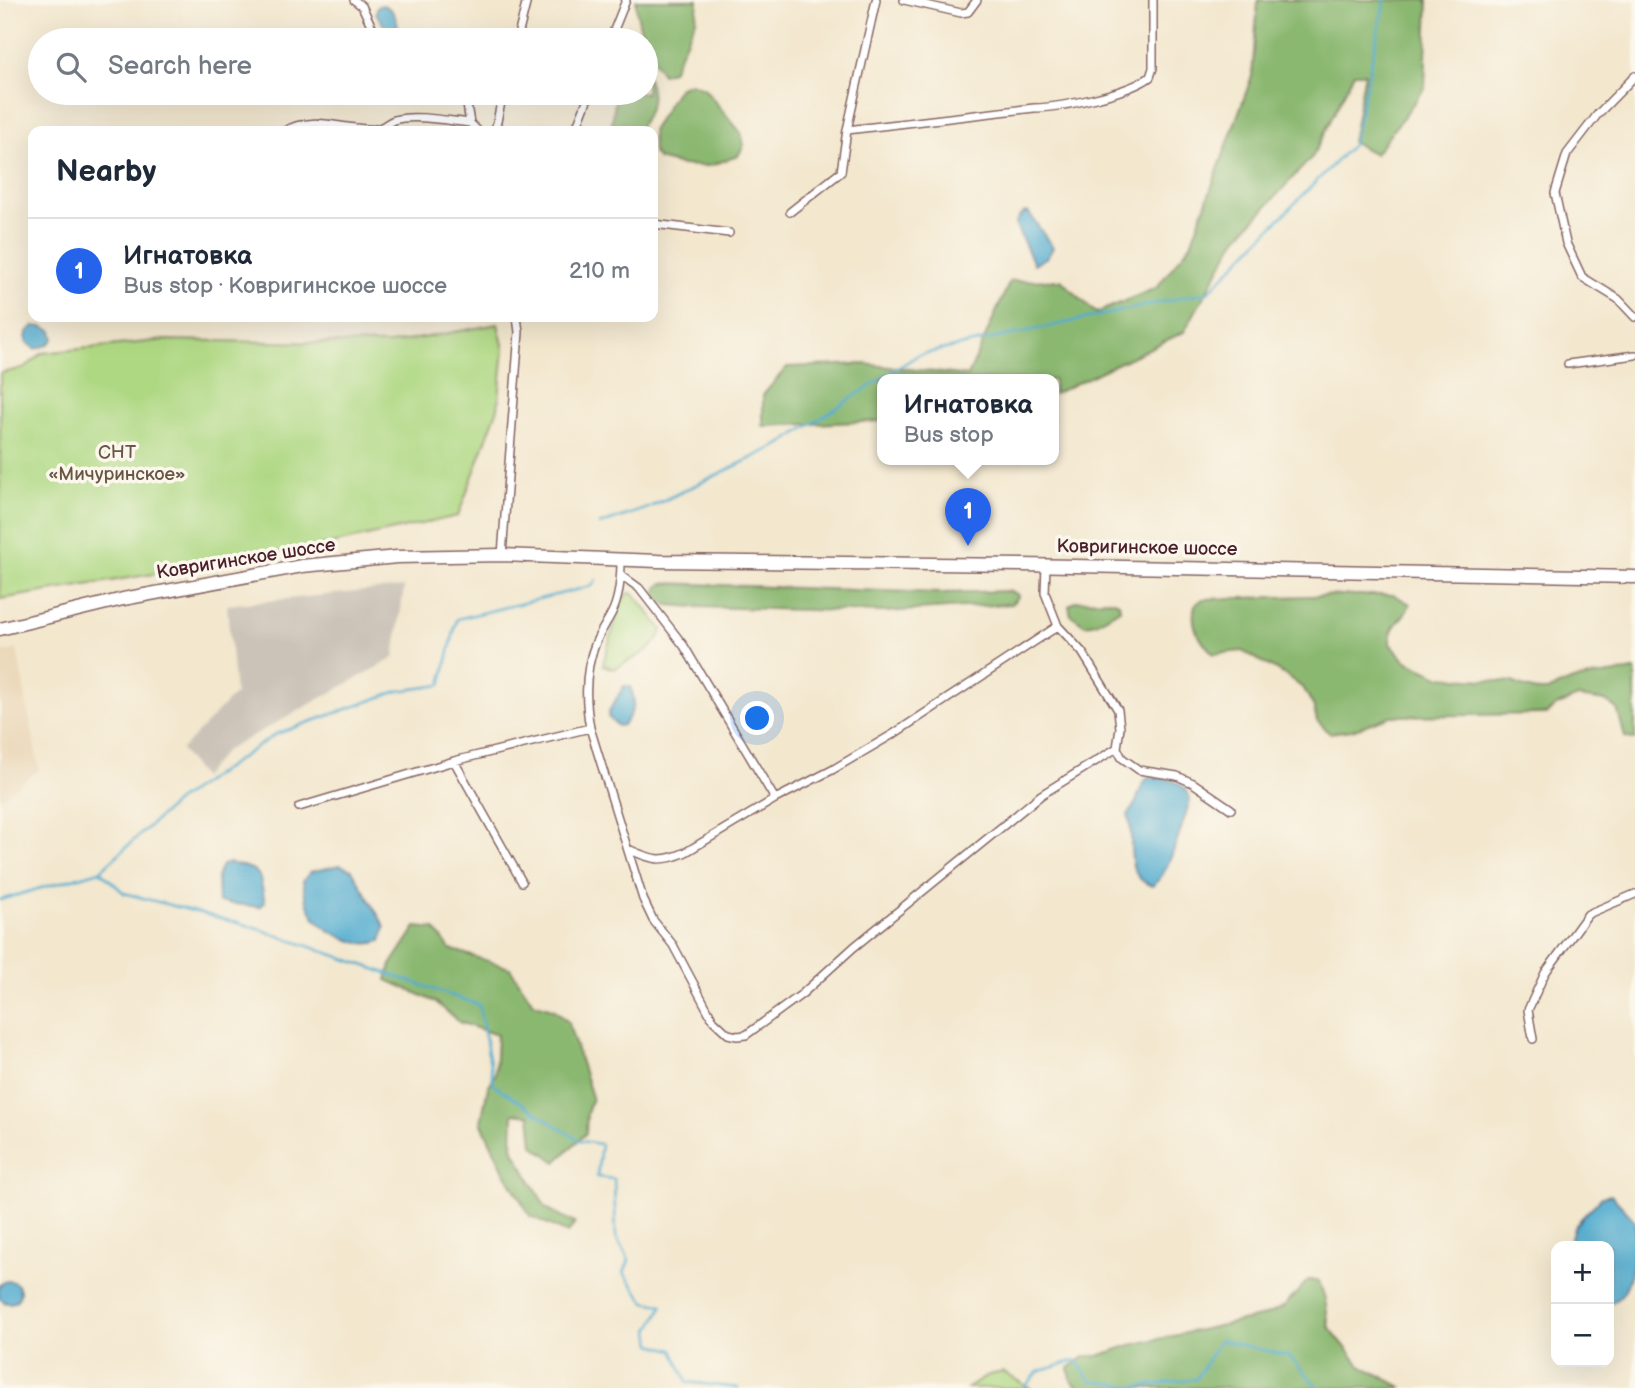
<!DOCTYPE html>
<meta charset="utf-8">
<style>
body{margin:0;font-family:"Balsamiq Sans",sans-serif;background:#f2f2f3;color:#1f2937}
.controls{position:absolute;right:21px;bottom:21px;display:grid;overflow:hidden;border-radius:14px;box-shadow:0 7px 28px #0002}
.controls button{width:63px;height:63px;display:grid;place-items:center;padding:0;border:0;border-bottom:2px solid #e0e1e3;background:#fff;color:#1f2937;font:35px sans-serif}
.you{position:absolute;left:758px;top:719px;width:24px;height:24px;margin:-18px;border:5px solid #fff;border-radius:50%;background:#1a73e8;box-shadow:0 0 0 10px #1a73e833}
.badge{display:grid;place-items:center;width:46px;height:46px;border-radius:50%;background:#2563eb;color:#fff;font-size:23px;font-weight:700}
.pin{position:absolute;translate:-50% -58px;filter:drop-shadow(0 2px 4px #0008)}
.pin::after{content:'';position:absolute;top:37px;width:24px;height:21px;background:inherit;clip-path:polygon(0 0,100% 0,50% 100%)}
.popup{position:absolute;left:877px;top:374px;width:182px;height:91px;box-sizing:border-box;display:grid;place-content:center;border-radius:14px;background:#fff;filter:drop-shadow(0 2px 5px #0005);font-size:23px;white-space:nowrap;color:#747a83}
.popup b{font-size:26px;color:#1f2937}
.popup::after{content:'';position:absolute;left:50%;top:100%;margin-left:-14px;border:14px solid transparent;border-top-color:#fff}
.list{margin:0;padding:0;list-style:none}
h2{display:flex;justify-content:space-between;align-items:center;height:91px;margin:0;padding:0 28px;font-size:30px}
h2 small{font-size:23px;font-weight:400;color:#747a83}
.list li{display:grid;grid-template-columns:46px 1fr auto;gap:21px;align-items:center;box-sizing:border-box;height:105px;padding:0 28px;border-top:2px solid #e0e1e3}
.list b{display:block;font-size:26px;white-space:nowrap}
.list p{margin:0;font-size:23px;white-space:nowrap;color:#747a83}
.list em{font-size:23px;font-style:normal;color:#747a83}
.icon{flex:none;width:38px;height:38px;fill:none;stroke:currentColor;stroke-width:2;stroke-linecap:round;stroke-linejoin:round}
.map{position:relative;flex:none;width:1635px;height:1388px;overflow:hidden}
.search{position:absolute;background:#fff;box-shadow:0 7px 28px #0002;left:28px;top:28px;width:630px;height:77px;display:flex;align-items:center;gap:18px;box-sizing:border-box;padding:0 24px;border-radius:38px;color:#747a83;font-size:26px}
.panel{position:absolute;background:#fff;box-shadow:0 7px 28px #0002;left:28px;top:126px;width:630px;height:196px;border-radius:14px}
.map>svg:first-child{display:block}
.built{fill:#ebd8ba}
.industrial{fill:#cbc3b8}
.green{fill:#afd883;stroke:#7c7c57;stroke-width:2}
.forest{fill:#8bb871;stroke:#6a6c4e;stroke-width:2}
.water{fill:#51accf;stroke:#4e667d;stroke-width:2}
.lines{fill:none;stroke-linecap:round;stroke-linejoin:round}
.stream{stroke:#51accf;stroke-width:2.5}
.street-casing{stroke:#856564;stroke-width:10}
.primary-casing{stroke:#856564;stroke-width:15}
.street{stroke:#fff;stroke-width:7}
.primary{stroke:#fff;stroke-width:12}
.labels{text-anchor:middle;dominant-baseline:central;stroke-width:7;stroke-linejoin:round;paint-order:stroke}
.park-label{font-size:19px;fill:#685645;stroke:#fbf7ec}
.street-label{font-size:19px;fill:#4a1f2b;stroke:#fbf7ec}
</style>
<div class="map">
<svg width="1635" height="1388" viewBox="0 0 1635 1388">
<rect width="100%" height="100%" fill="#fbf7ec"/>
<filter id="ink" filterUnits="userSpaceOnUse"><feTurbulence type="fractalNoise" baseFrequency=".0143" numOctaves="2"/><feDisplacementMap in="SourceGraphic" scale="14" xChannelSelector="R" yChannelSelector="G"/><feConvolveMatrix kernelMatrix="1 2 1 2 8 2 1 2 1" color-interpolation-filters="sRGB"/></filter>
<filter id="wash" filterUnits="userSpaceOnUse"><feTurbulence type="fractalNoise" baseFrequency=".00686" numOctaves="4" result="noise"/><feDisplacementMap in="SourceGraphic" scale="28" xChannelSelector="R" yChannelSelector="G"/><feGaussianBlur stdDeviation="1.57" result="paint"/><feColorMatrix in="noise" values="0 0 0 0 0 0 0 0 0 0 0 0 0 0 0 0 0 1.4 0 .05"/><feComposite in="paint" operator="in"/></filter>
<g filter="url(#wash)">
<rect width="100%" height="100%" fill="#f3e7ce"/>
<path class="built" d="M17 649 39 770 0 799V653Z"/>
<path class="industrial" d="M404 587 394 658 225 751 202 778 181 750 235 694 227 605Z"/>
<path class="green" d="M498 324 504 349 498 408 458 516 313 548 0 599V373L25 368 42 353 165 340 389 344Z
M628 593 634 594 662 629C659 650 630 659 614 669L603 665 604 660 622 599Z
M1003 1372 1030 1388H968L989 1375Z"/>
<path class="forest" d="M636 0H698L696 20 672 71 662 74C647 52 637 26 636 0Z
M1258 0H1428L1425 88 1375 154 1352 142 1365 73H1354L1313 156 1236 239 1184 332 1054 394V380H882V421L763 426V395L787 367 864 364 968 376 1010 281 1061 280 1096 313 1156 288 1191 244 1252 76Z
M646 72C656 98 652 108 637 131H611L616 93H646Z
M690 83 704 88 741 133 744 145 738 156 709 166 681 165 658 159 653 153 652 131 678 88Z
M663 583 940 593 1008 591 1017 594 1018 597 1011 604 885 612 695 607 668 605 656 597 657 588Z
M1344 595H1394L1410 604C1403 623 1390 621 1390 644L1406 661 1441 677 1512 682 1535 691H1547L1573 680 1635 670V740L1625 737 1617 709 1605 701 1578 697 1558 705 1546 714 1391 716 1352 730 1330 733 1317 721 1314 707 1304 689 1287 676 1242 651 1214 654C1199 640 1190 626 1195 605L1203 599Z
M1112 600 1119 603 1120 609 1096 623 1085 625 1071 615 1069 606 1075 601Z
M416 927 435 929 450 949 510 968 533 1003 555 1010 568 1022 592 1097 587 1114 586 1133 556 1162 533 1145 530 1115 513 1113 512 1147 546 1208 575 1223 568 1233 530 1216 504 1171 481 1122 488 1087 495 1075 497 1035 459 1022 436 1002 387 980 391 965Z
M1308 1280 1319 1281 1325 1299 1329 1327 1360 1365 1403 1388H1079L1071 1380 1069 1368 1086 1356H1098L1131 1345 1264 1316 1285 1306Z"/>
<path class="water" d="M382 5C392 7 397 18 398 28L394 30H387L376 13 377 7Z
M1025 212 1029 213 1053 248 1046 258 1034 264 1015 224 1020 216Z
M34 326 44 327 52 331 54 338 48 345 35 349 26 342 27 332Z
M624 686 630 687C637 701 634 713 623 725L618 726 608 717 609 711Z
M1149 777C1166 779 1187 779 1190 801 1183 820 1169 877 1152 886 1120 874 1137 839 1128 815L1136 802 1143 783Z
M229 863C263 870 258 870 265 902L260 907 218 902 217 877 222 865Z
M340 865 352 870 385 927 381 941C367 946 356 943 342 937 315 926 306 910 303 881L310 872Z
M1611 1195 1635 1221C1635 1247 1635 1296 1609 1303V1246H1569V1243L1575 1225 1602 1197Z
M-2 1292a11 11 0 1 1 22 0a11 11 0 1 1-22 0Z"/>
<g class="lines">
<path class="stream" d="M599 525 648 508 781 444 918 355 1208 292 1353 144 1385 0
M100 871 177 801 276 734 398 691 441 685 457 619 592 586 596 580
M0 900 100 871 124 893 253 927 479 1005 494 1085 580 1141 601 1144 597 1177 614 1179 616 1237 629 1260 624 1273 645 1302 663 1305 650 1330 652 1344 673 1350 687 1382 738 1388
M1024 1388 1038 1372 1076 1360 1090 1380 1134 1387 1196 1379 1220 1340 1289 1356 1319 1388"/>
</g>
</g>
<g filter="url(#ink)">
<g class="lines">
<defs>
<path id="street" d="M354 0 362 6 378 40
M904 0 961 13 968 12 977 0
M517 40 527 0
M610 40 626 0
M1635 76 1597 115 1567 154 1555 193 1566 243 1582 277 1618 299 1635 317
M465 93 470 123 478 131
M847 130 1034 108C1060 108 1129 93 1150 77L1153 68V0
M285 131C312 114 345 131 375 129 384 128 387 122 394 120 413 114 450 121 470 123
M495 131 503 93
M575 131 590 93
M790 212 841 172 847 130 876 0
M653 224 729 233
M1568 364 1635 355
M502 555 519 332 517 317
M621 560C621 576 620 593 614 608 609 620 601 630 596 642 584 670 585 700 590 728L643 899 653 920 673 945 713 1020 728 1034 737 1036 746 1035 802 994 854 947 1041 795 1117 748
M1046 565 1045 593 1058 626 1082 652 1118 710 1120 728 1117 748 1122 758 1139 770 1177 776 1193 783 1231 809
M621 575 639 588 684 646 775 799
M454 761 522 882
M299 807 454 761 590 728
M628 849C652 860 662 863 686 852L775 799 832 770 895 733 1058 626
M1533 1039 1528 1010 1545 973 1588 914 1635 894"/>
<path id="primary" d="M0 629 123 599 302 566 397 557 502 555 658 561 1022 565 1635 577"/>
</defs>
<use href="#street" class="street-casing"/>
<use href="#primary" class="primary-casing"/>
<use href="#street" class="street"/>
<use href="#primary" class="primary"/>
</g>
</g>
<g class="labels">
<g class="park-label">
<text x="117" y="452">СНТ<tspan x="117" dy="22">«Мичуринское»</tspan></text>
</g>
<g class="street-label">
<text transform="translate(1147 548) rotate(1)">Ковригинское шоссе</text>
<text transform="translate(246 559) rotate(-9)">Ковригинское шоссе</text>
</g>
</g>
</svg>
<div class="controls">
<button>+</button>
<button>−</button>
</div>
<div class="you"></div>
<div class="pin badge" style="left:968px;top:546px">1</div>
<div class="popup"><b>Игнатовка</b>Bus stop</div>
<div class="search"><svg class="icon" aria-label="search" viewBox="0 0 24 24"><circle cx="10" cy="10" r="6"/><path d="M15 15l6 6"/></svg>Search here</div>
<section class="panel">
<h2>Nearby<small></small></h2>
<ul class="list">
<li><span class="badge">1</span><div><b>Игнатовка</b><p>Bus stop · Ковригинское шоссе</p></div><em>210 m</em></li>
</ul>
</section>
</div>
